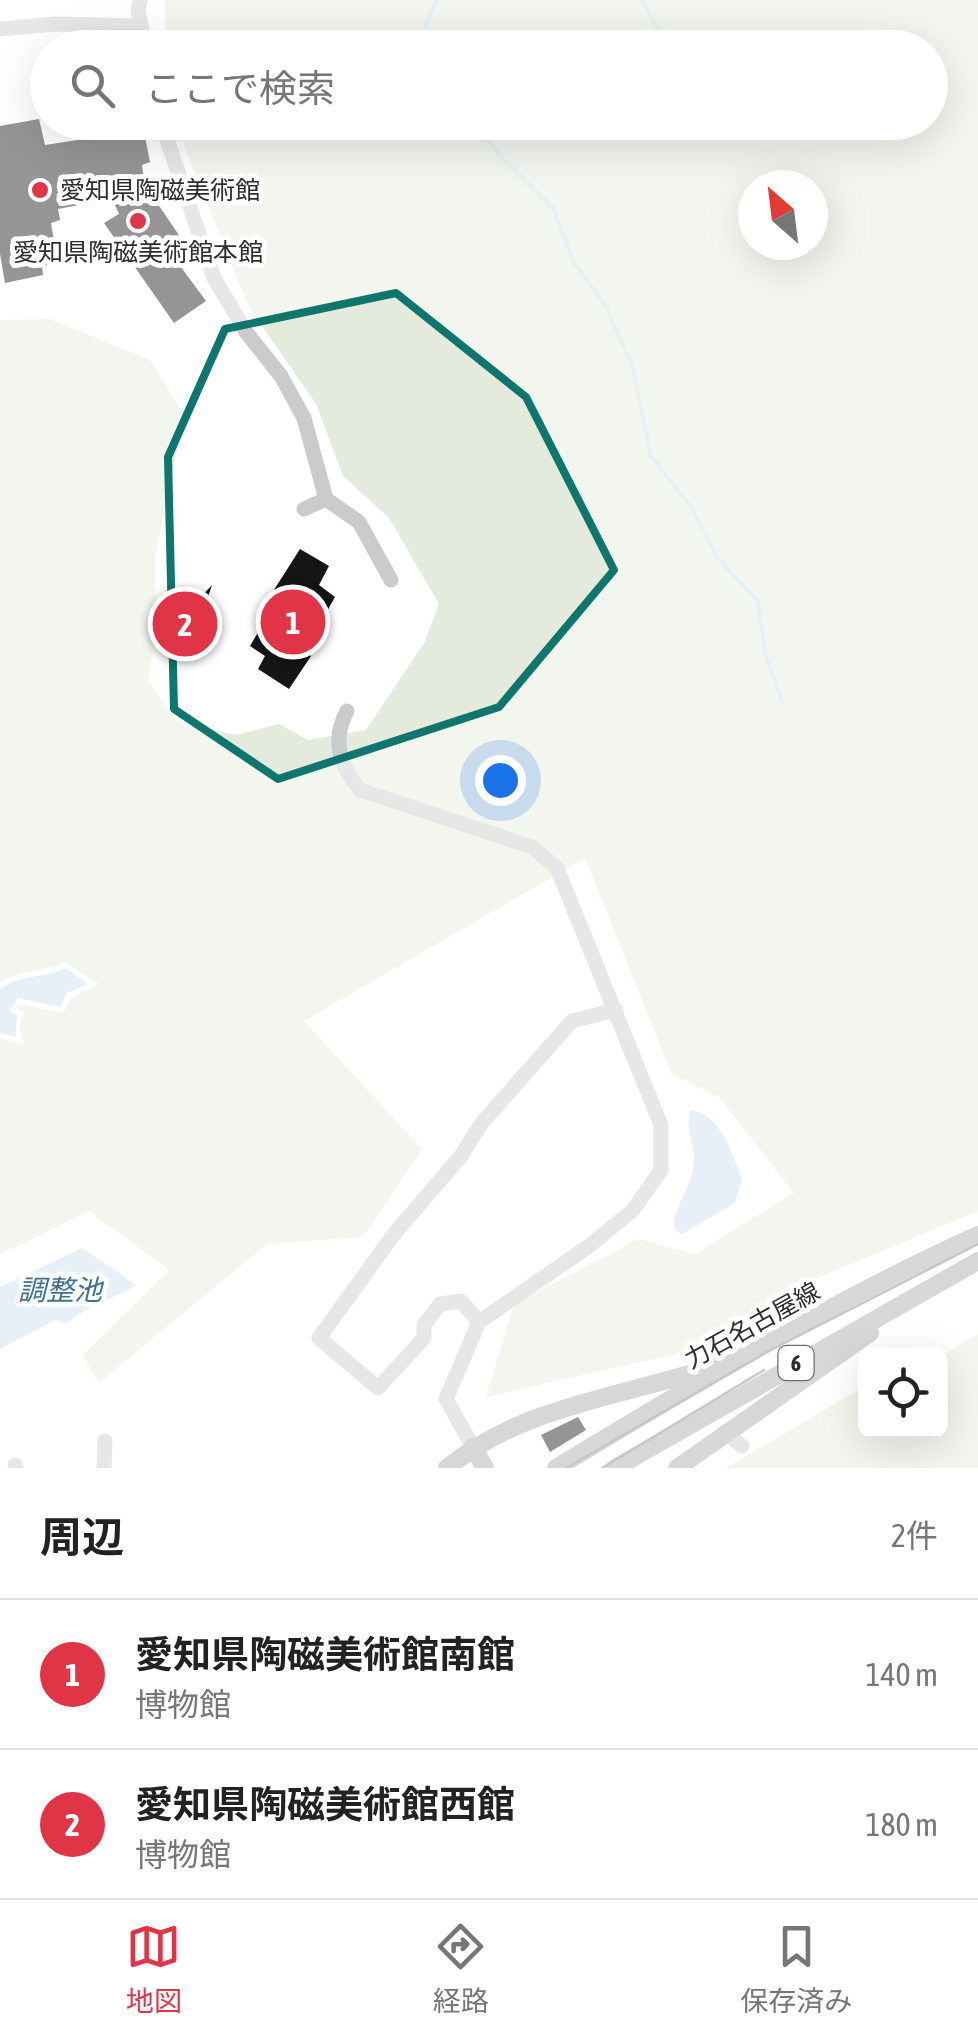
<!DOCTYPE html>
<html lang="ja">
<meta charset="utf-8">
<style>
body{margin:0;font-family:"Asap Condensed","Noto Sans JP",sans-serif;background:#f2f2f2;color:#222}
.controls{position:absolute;right:30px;bottom:30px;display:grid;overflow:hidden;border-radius:15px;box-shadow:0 10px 40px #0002}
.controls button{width:90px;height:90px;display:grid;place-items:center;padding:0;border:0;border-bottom:2px solid #e0e0e0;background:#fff;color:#222;font:50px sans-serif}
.compass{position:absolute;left:738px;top:170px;width:90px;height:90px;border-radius:50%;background:#fff;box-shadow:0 10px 40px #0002;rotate:332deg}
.you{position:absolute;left:500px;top:780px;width:35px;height:35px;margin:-25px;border:8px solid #fff;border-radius:50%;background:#1a73e8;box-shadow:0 0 0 15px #1a73e833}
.badge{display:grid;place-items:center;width:65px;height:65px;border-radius:50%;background:#df3547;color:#fff;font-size:32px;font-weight:700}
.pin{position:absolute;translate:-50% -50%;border:5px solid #fff;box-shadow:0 2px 10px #0006}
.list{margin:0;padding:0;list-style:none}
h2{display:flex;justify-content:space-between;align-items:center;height:130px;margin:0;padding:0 40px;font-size:42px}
h2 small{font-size:32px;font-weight:400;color:#767676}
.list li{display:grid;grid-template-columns:65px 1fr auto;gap:30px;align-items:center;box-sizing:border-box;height:150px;padding:0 40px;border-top:2px solid #e0e0e0}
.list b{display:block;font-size:38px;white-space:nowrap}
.list p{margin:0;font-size:32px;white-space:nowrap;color:#767676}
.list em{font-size:32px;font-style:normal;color:#767676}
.icon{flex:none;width:55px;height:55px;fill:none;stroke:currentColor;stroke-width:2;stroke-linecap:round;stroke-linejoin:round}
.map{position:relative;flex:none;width:978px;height:1468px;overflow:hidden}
.search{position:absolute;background:#fff;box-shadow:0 10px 40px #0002;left:30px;right:30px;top:30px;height:110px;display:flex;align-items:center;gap:25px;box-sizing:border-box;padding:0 35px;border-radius:55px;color:#767676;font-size:38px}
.sheet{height:430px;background:#fff}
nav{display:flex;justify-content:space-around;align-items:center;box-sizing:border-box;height:140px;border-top:2px solid #e0e0e0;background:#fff;font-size:28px;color:#767676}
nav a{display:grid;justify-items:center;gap:5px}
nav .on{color:#df3547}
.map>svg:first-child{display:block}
.green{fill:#e4ebdc;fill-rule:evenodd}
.water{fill:#c8deea}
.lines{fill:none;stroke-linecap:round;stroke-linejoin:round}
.stream{stroke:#c8deea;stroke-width:4}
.building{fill:#151515}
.minor{stroke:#cbcbcb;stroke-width:15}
.major{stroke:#a6a6a6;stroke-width:18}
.tram{stroke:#838383;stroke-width:2.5}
.marked{fill:none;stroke:#0f766e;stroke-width:8;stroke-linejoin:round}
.poi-dot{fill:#df3547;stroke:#fff;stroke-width:4}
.labels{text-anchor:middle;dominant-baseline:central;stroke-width:10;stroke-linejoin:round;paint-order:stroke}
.shield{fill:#fff;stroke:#6d6d6d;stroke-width:2.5}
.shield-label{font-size:22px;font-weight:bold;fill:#2e2e2e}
.poi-label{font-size:25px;fill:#2e2e2e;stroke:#fff;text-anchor:start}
.street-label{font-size:25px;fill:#2e2e2e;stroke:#fff}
.water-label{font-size:28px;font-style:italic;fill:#3e718d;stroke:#fff}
</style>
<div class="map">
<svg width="978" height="1468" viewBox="0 0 978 1468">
<rect width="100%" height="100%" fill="#fff"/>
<path class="green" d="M165 0H978V1211L824 1275 676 1354 486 1397 514 1304 639 1239 695 1254 794 1193 719 1097 671 1073 585 858 304 1021 422 1149 363 1237 267 1244 99 1383 83 1355 169 1270 89 1211 0 1255V1039L24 1044 19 1029 24 1012 15 1008 20 1004 63 1013 71 998 99 984 65 962C44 972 22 969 0 982V320L50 319 150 360 184 415 155 556 156 632 148 680 177 722 236 735 279 724 308 740 366 730 424 643 439 604 389 518 343 476 316 404 249 307 185 148 180 123 930 122V48L165 47ZM753 185H813V245H753Z
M978 1334V1468H726L865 1386 866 1430H940L941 1356Z"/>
<path class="water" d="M65 968 88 984 67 993 60 1007 18 998 9 1011 17 1015 16 1037 0 1033V989C22 973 44 979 65 968Z
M691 1110C722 1116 732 1153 742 1180L735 1203 682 1234 674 1229C673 1204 695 1184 694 1158 694 1140 684 1129 691 1110Z
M82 1248 136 1285C112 1300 87 1305 66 1324L55 1320 0 1349V1287Z"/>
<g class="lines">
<path class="stream" d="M642 0 656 26 677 48
M433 48 426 26 436 0
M475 122 500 156 553 208 573 261 606 307 632 365 651 456 691 507 717 557 758 602 765 654 783 704"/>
</g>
<path class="building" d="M39 119 45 145 84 139 81 122H142L150 162 142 165 145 185 189 250 175 259 206 301 174 323 104 223 119 214 112 199 58 209 60 220 51 223 58 263 42 266 43 275 5 283 0 254V126Z
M300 549 329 566 319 585 335 597 304 652 311 656 289 689 258 669 265 656 250 646 279 597 272 593Z
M212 585 205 606 207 616 191 640 183 646 164 633 183 601 187 604 194 597 197 601Z
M578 1417 586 1430 550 1452 541 1435Z"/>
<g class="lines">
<path class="minor" d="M140 0 138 11 146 48
M0 29 55 24 140 26
M161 122 214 278 246 332 281 376 304 418 326 499 359 522 391 580
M304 509 326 499
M347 711C331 741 340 766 360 790L532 847 557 868 661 1125V1170L633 1210 589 1246 479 1322 446 1399 473 1447
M479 1322 461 1301 440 1304 424 1325V1338L378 1388 319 1338 394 1234 461 1156 481 1124 572 1021 616 1010
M725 1432 742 1446
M15 1465 16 1468
M104 1468 105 1441"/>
<path class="major" d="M473 1447 485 1468
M447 1468C522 1406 622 1397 711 1367
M556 1468C693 1385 832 1301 978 1235
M615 1468 978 1261
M677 1468 870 1333"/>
<path class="tram" d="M566 1468 767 1352 978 1244
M602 1468 764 1370"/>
</g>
<path d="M0 0H978V1468H0ZM396 293 526 397 614 570 499 707 278 779 174 709 168 457 225 329Z" fill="#fff" fill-opacity=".55" fill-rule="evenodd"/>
<path class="marked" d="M396 293 526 397 614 570 499 707 278 779 174 709 168 457 225 329Z"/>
<g class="poi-dot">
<circle cx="40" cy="190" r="10"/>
<circle cx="138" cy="221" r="10"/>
</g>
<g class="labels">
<rect class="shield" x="778.5" y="1346" width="35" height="34" rx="8"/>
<g class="shield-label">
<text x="796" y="1363">6</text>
</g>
<g class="poi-label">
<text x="60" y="190">愛知県陶磁美術館</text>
<text x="138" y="252" text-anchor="middle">愛知県陶磁美術館本館</text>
</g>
<g class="street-label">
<text transform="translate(752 1325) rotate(-29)">力石名古屋線</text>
</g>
<g class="water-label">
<text x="60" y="1290">調整池</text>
</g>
</g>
</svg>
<div class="controls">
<button><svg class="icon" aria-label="locate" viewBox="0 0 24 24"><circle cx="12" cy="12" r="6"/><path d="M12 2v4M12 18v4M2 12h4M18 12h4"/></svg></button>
</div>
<svg class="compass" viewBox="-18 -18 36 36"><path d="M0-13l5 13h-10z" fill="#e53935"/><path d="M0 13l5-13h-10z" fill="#767676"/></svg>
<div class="you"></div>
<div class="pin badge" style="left:293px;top:622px">1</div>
<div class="pin badge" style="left:185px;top:624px">2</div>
<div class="search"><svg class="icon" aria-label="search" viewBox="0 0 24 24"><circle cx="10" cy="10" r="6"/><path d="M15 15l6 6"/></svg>ここで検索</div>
</div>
<section class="sheet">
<h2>周辺<small>2件</small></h2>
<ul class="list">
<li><span class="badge">1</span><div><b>愛知県陶磁美術館南館</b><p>博物館</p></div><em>140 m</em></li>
<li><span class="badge">2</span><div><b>愛知県陶磁美術館西館</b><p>博物館</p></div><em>180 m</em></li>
</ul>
</section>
<nav>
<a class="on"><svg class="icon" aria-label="map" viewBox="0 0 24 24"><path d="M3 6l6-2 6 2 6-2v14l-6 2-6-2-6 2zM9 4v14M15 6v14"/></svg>地図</a>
<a><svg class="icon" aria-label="directions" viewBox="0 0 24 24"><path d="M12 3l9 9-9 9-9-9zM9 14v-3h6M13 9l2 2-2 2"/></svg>経路</a>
<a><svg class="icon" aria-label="saved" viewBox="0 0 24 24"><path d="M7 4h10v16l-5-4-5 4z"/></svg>保存済み</a>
</nav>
